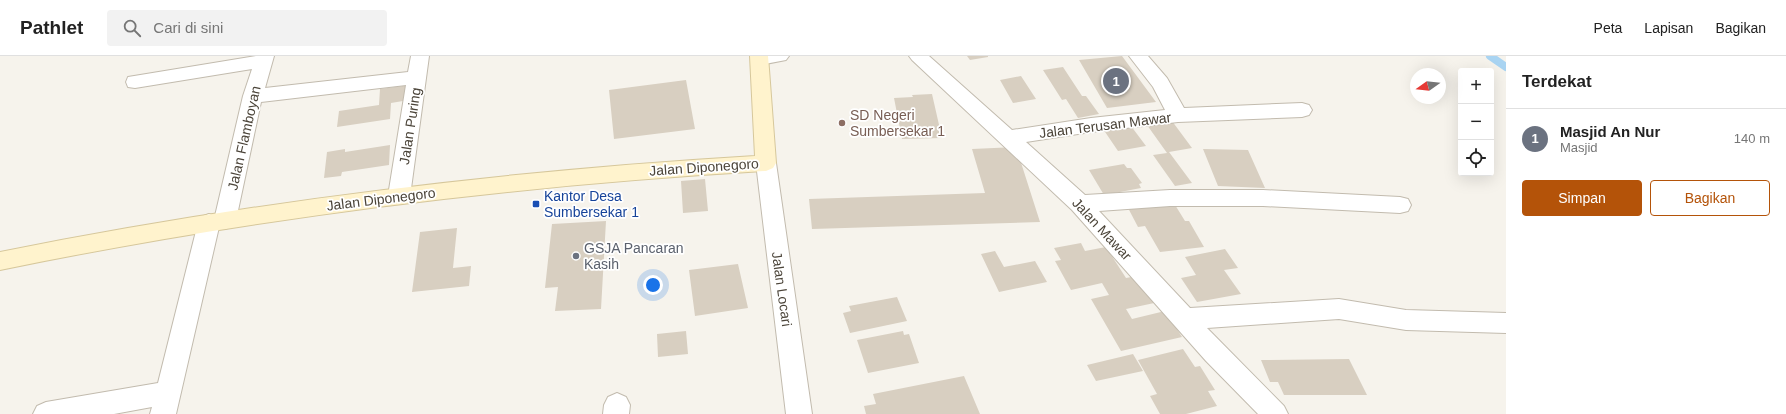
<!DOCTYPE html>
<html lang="id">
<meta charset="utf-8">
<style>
body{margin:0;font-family:Arial,sans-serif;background:#f2f2f2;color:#222}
.controls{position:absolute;right:12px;top:12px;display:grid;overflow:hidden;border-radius:4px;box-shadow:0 4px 16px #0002}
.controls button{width:36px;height:36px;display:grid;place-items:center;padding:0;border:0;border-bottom:1px solid #e0e0e0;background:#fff;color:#222;font:20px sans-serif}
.compass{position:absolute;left:1410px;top:12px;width:36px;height:36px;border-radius:50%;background:#fff;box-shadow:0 4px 16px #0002;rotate:255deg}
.you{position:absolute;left:653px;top:229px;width:14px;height:14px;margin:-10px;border:3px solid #fff;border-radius:50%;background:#1a73e8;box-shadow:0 0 0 6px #1a73e833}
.badge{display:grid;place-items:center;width:26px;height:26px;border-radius:50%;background:#b45309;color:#fff;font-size:13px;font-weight:700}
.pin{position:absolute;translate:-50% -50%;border:2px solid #fff;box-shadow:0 1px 4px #0006}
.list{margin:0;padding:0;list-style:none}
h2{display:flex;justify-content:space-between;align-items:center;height:52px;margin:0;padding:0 16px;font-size:17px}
h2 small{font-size:13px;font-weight:400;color:#767676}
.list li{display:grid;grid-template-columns:26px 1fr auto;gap:12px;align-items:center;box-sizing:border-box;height:60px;padding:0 16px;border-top:1px solid #e0e0e0}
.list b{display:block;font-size:15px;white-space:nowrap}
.list p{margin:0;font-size:13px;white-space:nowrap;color:#767676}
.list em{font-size:13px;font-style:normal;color:#767676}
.actions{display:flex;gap:8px;padding:12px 16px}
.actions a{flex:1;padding:9px 0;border:1px solid #b45309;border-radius:4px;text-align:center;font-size:14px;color:#b45309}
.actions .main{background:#b45309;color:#fff}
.icon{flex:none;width:22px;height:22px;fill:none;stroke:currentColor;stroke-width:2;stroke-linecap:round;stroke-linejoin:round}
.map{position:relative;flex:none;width:1506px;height:358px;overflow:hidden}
header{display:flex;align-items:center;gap:24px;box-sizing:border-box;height:56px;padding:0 20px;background:#fff;border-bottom:1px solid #e0e0e0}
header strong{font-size:19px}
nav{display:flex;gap:22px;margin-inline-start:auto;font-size:14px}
.search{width:280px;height:36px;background:#f2f2f2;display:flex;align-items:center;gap:10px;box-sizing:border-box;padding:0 14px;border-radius:4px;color:#767676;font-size:15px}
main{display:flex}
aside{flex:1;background:#fff}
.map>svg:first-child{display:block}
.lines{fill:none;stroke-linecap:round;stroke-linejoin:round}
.stream{stroke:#a9d4f2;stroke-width:8}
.building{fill:#d8cfc1}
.minor-casing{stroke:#c2bbae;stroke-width:2}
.tertiary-casing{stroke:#c2bbae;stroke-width:2}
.secondary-casing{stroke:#d6c79b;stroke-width:2}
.minor{fill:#fff;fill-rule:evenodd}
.tertiary{fill:#fff;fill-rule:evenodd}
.secondary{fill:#fff3cd;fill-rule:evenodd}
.education-dot{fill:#8d6e63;stroke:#fff;stroke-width:1.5}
.transit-dot{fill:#1a4fb4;stroke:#fff;stroke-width:1.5}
.worship-dot{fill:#6b7280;stroke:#fff;stroke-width:1.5}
.labels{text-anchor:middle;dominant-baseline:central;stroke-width:3.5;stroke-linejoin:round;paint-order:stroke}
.education-label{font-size:14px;fill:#785e54;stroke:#fff;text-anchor:start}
.street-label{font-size:14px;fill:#4b4439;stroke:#fff}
.transit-label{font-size:14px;fill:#164399;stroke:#fff;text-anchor:start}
.worship-label{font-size:14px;fill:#5b616d;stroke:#fff;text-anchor:start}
</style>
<header>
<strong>Pathlet</strong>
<div class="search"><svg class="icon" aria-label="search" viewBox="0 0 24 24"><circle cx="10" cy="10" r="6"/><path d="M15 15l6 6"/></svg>Cari di sini</div>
<nav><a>Peta</a><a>Lapisan</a><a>Bagikan</a></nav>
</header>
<main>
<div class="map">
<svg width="1506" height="358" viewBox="0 0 1506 358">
<rect width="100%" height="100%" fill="#f6f3ec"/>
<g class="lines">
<path class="stream" d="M1490 0 1506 11"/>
</g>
<path class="building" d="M967 0H988V1L970 4Z
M1122 0 1156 46 1107 52 1079 4Z
M1063 11 1082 40H1086L1099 58 1078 62 1066 43 1062 44 1043 14Z
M1021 20 1036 43 1013 47 1000 24Z
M686 24 695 73 614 83 609 34Z
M410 29 409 44 391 47 390 63 337 71 339 55 379 49 380 33Z
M932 38 942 82 902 83 894 42 913 41 912 39Z
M1172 65 1192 92 1169 96 1192 127 1175 130 1153 99 1167 97 1147 69Z
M1128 66 1146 90 1118 95 1101 70Z
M390 89 389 109 342 116 341 120 324 122 327 96 345 93V96Z
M1016 91 1040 166 812 173 809 143 985 137 972 93Z
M1203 93 1248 94 1265 132 1218 130Z
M1124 108 1127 112H1131L1142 127 1139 128 1141 132 1104 139 1089 114Z
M705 123 708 155 683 157 681 125Z
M1172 144 1185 165H1189L1204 191 1160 196 1145 170 1138 171 1127 150Z
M606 165 601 253 555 255 558 231 545 232 552 168Z
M457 172 453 212 471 210 469 230 412 236 420 176Z
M1081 187 1085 195 1106 191 1126 222 1142 219 1159 246 1126 253 1132 263 1165 255 1182 281 1121 295 1091 243 1109 239 1102 227 1071 234 1055 205 1061 204 1054 192Z
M1225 193 1238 212 1224 214 1241 238 1197 246 1181 222 1196 219 1185 201Z
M995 195 1004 211 1035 205 1047 226 999 236 981 198Z
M738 208 748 252 695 260 689 214Z
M897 241 907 265 850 277 843 257 851 255 849 250Z
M686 275 688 298 658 301 657 278Z
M903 275 904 279 909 278 919 307 868 317 857 284Z
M1183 293 1195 311 1200 310 1215 334 1208 335 1217 350 1186 358H1160L1150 340 1157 338 1138 304Z
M1133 298 1143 315 1096 325 1087 309Z
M1349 303 1367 339H1284L1278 326H1270L1261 304Z
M964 320 980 358H866L864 350 876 348 873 338Z"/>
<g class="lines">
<defs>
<path id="minor" d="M256 0H274L265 32 408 16 411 0H429L410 140 406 146 399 148 392 146 388 140 406 29 261 46 236 164 233 170 225 173 219 171 176 358H150L152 351 114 358H33L37 350 46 346 158 327 198 167 201 161 209 158 215 160 243 40 252 13 135 32 128 31 126 26 128 21Z
M909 0H929L1012 74 1091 62 1165 54 1153 31 1129 0H1148L1167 22 1184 52 1302 47 1309 49 1312 54 1309 59 1302 61 1178 66 1091 76 1026 86 1085 139 1170 134H1263L1400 141 1408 143 1411 149 1408 155 1400 157 1263 150H1170L1099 155 1190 252 1339 243 1406 254 1506 257V277L1406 274 1339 263 1207 272 1284 350 1288 358H1258L1206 305 1072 154 912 4Z
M617 337 626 341 630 349 629 358H603L604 349 608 341Z"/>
<path id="tertiary" d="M753 0H789L786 4 760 9 753 7 751 3Z
M766 99 773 102 776 107 812 358H786L756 107 759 102Z"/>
<path id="secondary" d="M750 0H768L776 107 773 112 766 115C509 130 252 162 0 214V196C249 146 502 115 755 100Z"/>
</defs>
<use href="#minor" class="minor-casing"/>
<use href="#tertiary" class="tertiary-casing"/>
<use href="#secondary" class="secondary-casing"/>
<use href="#minor" class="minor"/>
<use href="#tertiary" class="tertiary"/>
<use href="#secondary" class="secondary"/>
</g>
<circle class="education-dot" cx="842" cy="67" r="4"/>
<rect class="transit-dot" x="532" y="144" width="8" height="8" rx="2"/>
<circle class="worship-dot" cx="576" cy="200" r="4"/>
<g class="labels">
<g class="education-label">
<text x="850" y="59">SD Negeri<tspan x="850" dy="16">Sumbersekar 1</tspan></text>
</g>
<g class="street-label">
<text transform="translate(1105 69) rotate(-7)">Jalan Terusan Mawar</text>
<text transform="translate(410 70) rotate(-81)">Jalan Puring</text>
<text transform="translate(244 82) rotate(-77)">Jalan Flamboyan</text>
<text transform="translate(704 111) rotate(-4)">Jalan Diponegoro</text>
<text transform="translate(381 143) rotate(-7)">Jalan Diponegoro</text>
<text transform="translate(1102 173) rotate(47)">Jalan Mawar</text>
<text transform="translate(782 233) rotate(82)">Jalan Locari</text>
</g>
<g class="transit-label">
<text x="544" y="140">Kantor Desa<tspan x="544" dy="16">Sumbersekar 1</tspan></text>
</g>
<g class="worship-label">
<text x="584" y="192">GSJA Pancaran<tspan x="584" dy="16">Kasih</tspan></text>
</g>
</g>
</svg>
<div class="controls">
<button>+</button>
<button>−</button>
<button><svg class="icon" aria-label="locate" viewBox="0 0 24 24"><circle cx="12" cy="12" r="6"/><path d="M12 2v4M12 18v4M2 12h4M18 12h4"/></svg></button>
</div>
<svg class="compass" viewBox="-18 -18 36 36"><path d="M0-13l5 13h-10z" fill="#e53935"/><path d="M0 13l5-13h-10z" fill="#767676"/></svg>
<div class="you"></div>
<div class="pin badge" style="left:1116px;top:25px;background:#6b7280">1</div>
</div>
<aside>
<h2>Terdekat<small></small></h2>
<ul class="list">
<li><span class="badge" style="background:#6b7280">1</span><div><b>Masjid An Nur</b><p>Masjid</p></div><em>140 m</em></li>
</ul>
<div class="actions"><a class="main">Simpan</a><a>Bagikan</a></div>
</aside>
</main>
